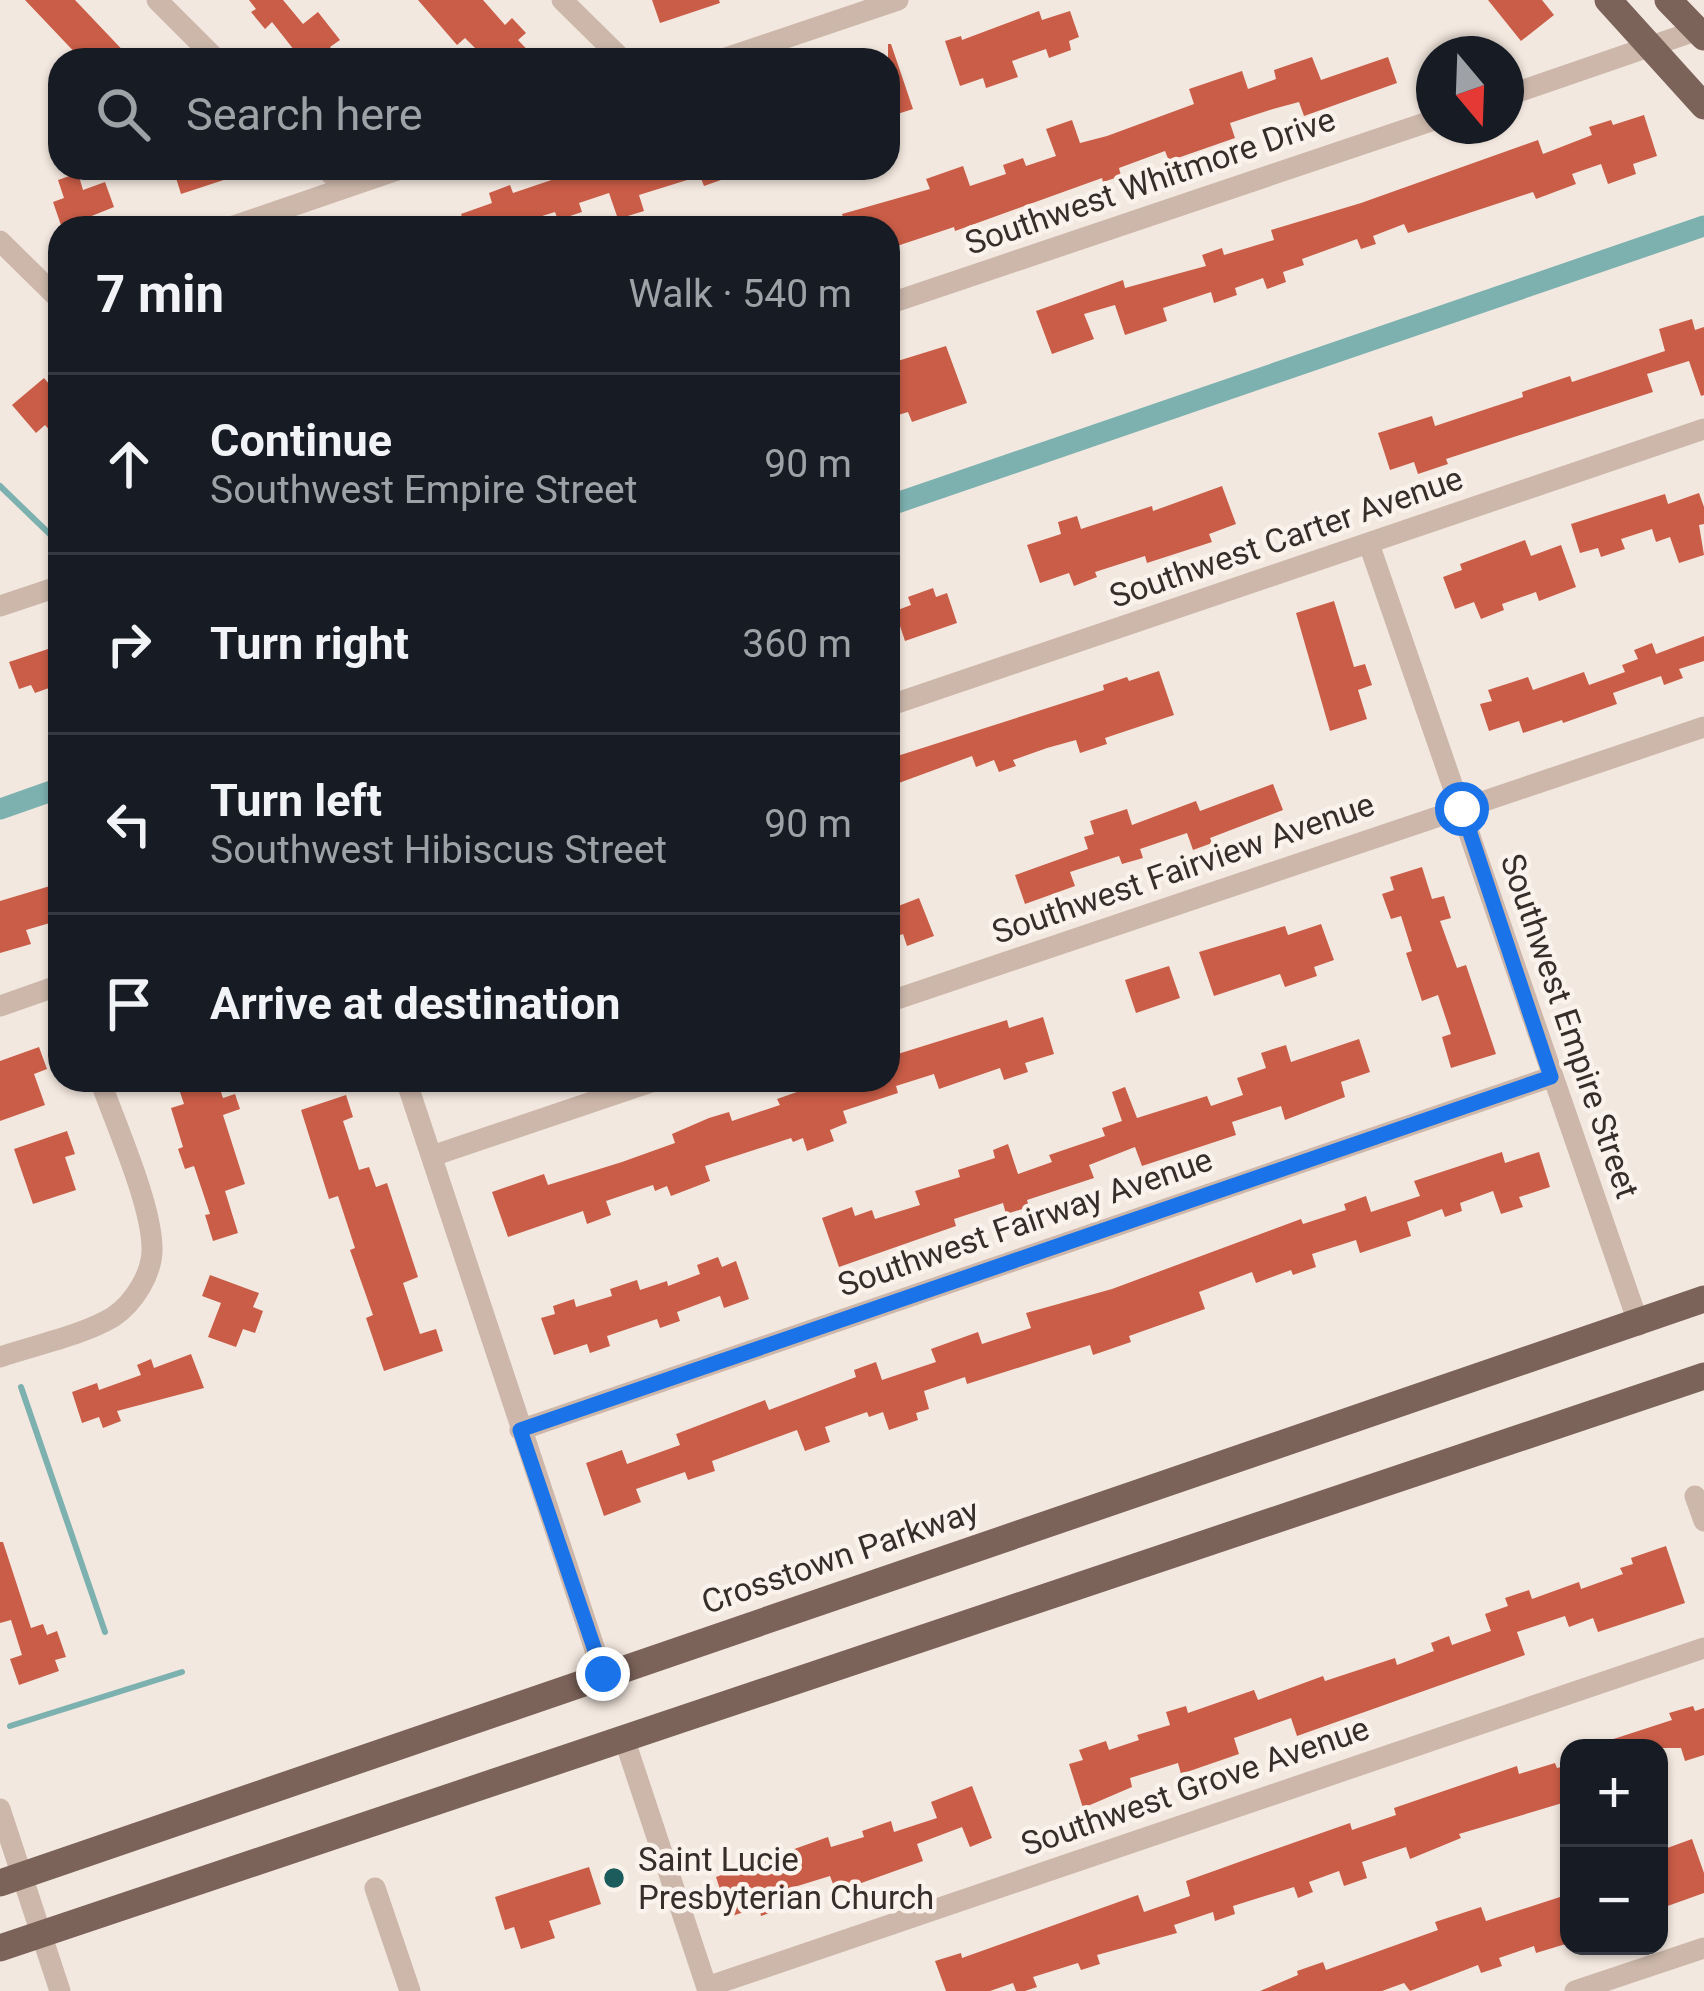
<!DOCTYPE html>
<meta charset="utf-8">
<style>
body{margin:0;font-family:Roboto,sans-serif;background:#242831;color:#f1f3f6}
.controls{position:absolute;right:36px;bottom:36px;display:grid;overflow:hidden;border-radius:24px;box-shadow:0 3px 9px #0004}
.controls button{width:108px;height:108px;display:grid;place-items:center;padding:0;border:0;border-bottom:3px solid #363941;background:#171b24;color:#f1f3f6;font:60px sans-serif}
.compass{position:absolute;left:1416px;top:36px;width:108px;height:108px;border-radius:50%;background:#171b24;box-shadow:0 3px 9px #0004;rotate:161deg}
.stop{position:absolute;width:36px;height:36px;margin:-27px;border:9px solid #1a73e8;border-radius:50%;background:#fff}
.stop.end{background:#1a73e8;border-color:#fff;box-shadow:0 3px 12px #0008}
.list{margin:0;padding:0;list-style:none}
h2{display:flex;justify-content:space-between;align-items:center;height:156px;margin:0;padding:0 48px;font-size:51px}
h2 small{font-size:39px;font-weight:400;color:#9ea1a6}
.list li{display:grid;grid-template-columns:78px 1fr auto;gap:36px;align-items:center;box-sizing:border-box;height:180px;padding:0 48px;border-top:3px solid #363941}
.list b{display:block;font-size:45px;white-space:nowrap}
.list p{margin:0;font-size:39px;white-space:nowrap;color:#9ea1a6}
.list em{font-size:39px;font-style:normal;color:#9ea1a6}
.icon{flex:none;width:66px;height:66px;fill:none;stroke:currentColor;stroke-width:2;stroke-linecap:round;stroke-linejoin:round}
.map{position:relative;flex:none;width:1704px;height:1991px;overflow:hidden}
.search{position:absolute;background:#171b24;box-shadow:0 3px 9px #0004;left:48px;top:48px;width:852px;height:132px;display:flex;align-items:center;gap:30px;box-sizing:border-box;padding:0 42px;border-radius:36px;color:#9ea1a6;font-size:45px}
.panel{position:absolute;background:#171b24;box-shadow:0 3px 9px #0004;left:48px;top:216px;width:852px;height:876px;border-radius:36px}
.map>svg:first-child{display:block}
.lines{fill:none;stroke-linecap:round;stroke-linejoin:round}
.stream{stroke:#7cb1b0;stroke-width:6}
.canal{stroke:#7cb1b0;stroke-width:21}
.building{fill:#c95d47}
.minor{stroke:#ccb7aa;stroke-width:21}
.major{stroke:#7c635a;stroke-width:27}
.route{stroke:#1a73e8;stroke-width:15}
.poi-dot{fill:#1d5c5c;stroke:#fbf2eb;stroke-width:4.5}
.labels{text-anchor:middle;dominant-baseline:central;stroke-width:9;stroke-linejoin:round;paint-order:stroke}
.street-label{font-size:33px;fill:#392d2a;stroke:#fbf2eb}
.poi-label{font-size:33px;fill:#392d2a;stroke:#fbf2eb;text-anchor:start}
</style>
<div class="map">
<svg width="1704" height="1991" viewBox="0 0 1704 1991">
<rect width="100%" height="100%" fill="#f3e8df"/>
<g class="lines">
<path class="stream" d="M0 486 59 543
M21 1387 105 1632
M10 1726 182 1672"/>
<path class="canal" d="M888 506 1704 226
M0 809 60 788"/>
</g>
<path class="building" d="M25 0H75L132 60H82Z
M249 0H283L303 24 318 12 340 40 330 47 340 60H302L272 22 265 29 251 12 256 9Z
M418 0H483L505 25 512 18 526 33 518 40 537 60H487L465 38 457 45Z
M652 0H719L720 3 660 23Z
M1488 0H1542L1554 15 1521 41Z
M1039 11 1042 20 1070 11 1079 37 1069 41 1071 50 1049 58 1046 49 1012 61 1018 77 986 88 983 78 960 86 945 41 961 36 962 40Z
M888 44H891L913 109 888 117Z
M1312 57 1321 80 1388 57 1397 83 1304 116 1299 102 1273 109 1230 123 1235 138 1169 161 1165 151 1119 168 1121 176 1103 182 1102 178 955 231 954 227 888 249V228H847L842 214 930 189 926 179 963 166 970 186 1006 174 1003 165 1023 158 1026 166 1056 156 1046 129 1072 120 1080 143 1107 136 1194 104 1189 89 1242 71 1248 89 1276 79 1274 70Z
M1644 115 1657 156 1633 164 1636 174 1608 184 1601 164 1572 174 1576 184 1536 199 1533 192 1408 233 1404 224 1373 236 1376 244 1361 249 1357 239 1302 259 1304 265 1283 272 1286 282 1267 289 1263 278 1235 288 1237 295 1214 303 1211 292 1163 308 1167 321 1125 335 1115 305 1084 314 1094 339 1052 354 1036 311 1123 280 1125 288 1206 266 1202 255 1222 248 1224 255 1274 240 1271 230 1361 203 1538 140 1543 154 1592 135 1589 127 1611 120 1613 125Z
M173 168H251V171L181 194Z
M587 168H749V170L704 186 700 176 639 195 644 211 618 219 609 193 579 203 582 212 558 220 555 212 523 222 525 228H466L461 214 492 203 489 193 510 185 513 193Z
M78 173 83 190 105 182 114 207 62 228 53 202 64 198 58 180Z
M1692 319 1695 330 1704 327V395L1701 396 1689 361 1647 374 1653 392 1446 459 1448 464 1418 474 1414 462 1390 470 1378 433 1432 416 1435 426 1523 397 1522 392 1570 376 1572 382 1665 351 1659 329Z
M946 346 967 403 912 422 908 412 888 418V364Z
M44 378 60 397V442L45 425 36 433 12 405Z
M1222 486 1236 524 1209 534 1212 542 1147 563 1145 556 1095 572 1097 577 1074 586 1069 573 1040 583 1027 545 1061 534 1058 522 1077 516 1081 529 1152 506 1153 511Z
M1699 493 1704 507V524L1699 525 1704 555 1679 563 1670 537 1656 542 1652 529 1621 539 1625 549 1601 557 1598 548 1580 553 1571 524 1665 494 1668 504Z
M1525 540 1531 556 1561 545 1576 587 1539 601 1536 592 1502 604 1504 610 1481 619 1474 602 1455 609 1443 577 1462 570 1460 564Z
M933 588 936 597 947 593 957 623 905 641 895 611 911 605 908 597Z
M1334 601 1354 667 1365 664 1372 685 1358 690 1367 719 1330 731 1296 613Z
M1704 636V661L1679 669 1683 678 1664 685 1661 676 1613 693 1617 704 1563 723 1562 720 1523 733 1519 721 1489 731 1480 704 1492 701 1488 690 1528 677 1533 690 1584 672 1589 685 1625 672 1622 665 1638 659 1634 650 1652 643 1656 654Z
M57 646 60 684 35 693 31 685 19 689 9 662Z
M1159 671 1174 715 1105 738 1107 744 1080 753 1076 740 1047 748 1013 760 1016 766 999 772 994 760 976 767 972 756 888 787V759L1104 690 1103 685 1127 677 1129 681Z
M1273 784 1283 810 1210 838 1212 843 1193 850 1187 833 1140 849 1143 858 1122 864 1119 856 1070 872 1075 886 1025 904 1015 875 1088 849 1084 837 1094 834 1090 821 1127 809 1132 825 1196 801 1200 811Z
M1422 867 1432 899 1444 896 1451 918 1440 921 1457 968 1466 965 1496 1054 1451 1068 1442 1037 1451 1034 1438 995 1422 1001 1406 953 1412 951 1401 916 1391 919 1382 894 1394 890 1390 877Z
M60 883V920L26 930 31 944 0 953V901Z
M919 898 934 936 907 946 903 934 888 940V910Z
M1321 924 1334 960 1314 967 1317 976 1285 987 1280 974 1214 996 1199 952 1285 926 1288 935Z
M1169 966 1180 998 1136 1013 1125 980Z
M1043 1017 1054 1054 1025 1063 1028 1072 1004 1080 1000 1068 939 1089 934 1074 896 1086 898 1093 843 1111 847 1123 830 1130 834 1141 807 1151 803 1138 793 1142 791 1138 705 1166 710 1181 671 1196 667 1186 655 1191 653 1185 606 1201 611 1215 587 1224 583 1211 508 1237 492 1192 544 1174 548 1185 622 1162 675 1143 672 1134 709 1118 729 1112 732 1121 780 1105 777 1099 831 1080H888V1057L1007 1020 1009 1028Z
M1359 1039 1370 1072 1341 1082 1345 1097 1285 1120 1281 1106 1232 1122 1236 1135 1142 1166 1135 1147 1089 1165 1094 1178 1027 1200 1029 1207 1006 1214 1003 1203 954 1219 956 1226 839 1267 822 1218 852 1207 855 1216 872 1210 875 1219 920 1205 915 1191 960 1177 958 1170 995 1158 993 1150 1008 1144 1018 1174 1052 1162 1049 1155 1105 1136 1102 1128 1122 1121 1112 1092 1125 1087 1137 1118 1207 1096 1211 1106 1243 1095 1237 1078 1266 1068 1261 1053 1286 1045 1291 1062Z
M39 1047 47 1069 34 1074 45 1105 0 1121V1061Z
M176 1080H217L223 1098 235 1094 240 1109 223 1115 245 1184 225 1191 238 1233 213 1241 205 1215 210 1214 194 1166 185 1169 178 1149 183 1147 171 1108 184 1104Z
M346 1095 353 1117 343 1121 359 1170 369 1167 376 1187 387 1183 418 1277 403 1283 420 1334 436 1329 443 1351 384 1371 366 1318 373 1315 350 1250 355 1248 338 1196 329 1199 301 1110Z
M67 1131 75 1154 65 1157 76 1190 33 1204 14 1149Z
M1502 1152 1505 1163 1539 1152 1550 1187 1519 1197 1523 1207 1501 1214 1493 1191 1460 1203 1462 1211 1445 1217 1442 1209 1407 1222 1411 1236 1360 1253 1356 1240 1312 1254 1316 1267 1293 1275 1291 1270 1256 1283 1252 1272 1199 1292 1205 1309 1129 1336 1131 1342 1093 1355 1090 1345 967 1384 965 1377 924 1391 929 1409 916 1413 918 1420 889 1430 883 1412 869 1417 867 1412 825 1427 830 1442 805 1451 797 1430 712 1461 715 1471 688 1480 685 1472 636 1489 641 1502 604 1516 586 1463 622 1450 627 1464 680 1445 676 1434 765 1400 769 1410 856 1377 854 1370 876 1362 882 1380 936 1362 931 1349 978 1332 982 1344 1031 1328 1026 1313 1112 1289 1301 1219 1303 1224 1346 1210 1344 1204 1366 1196 1371 1212 1420 1196 1414 1181Z
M718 1257 722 1267 736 1261 749 1299 724 1308 720 1296 677 1312 680 1321 660 1328 657 1319 607 1336 610 1346 590 1353 587 1344 554 1355 541 1318 555 1314 553 1306 574 1299 576 1307 612 1296 610 1289 637 1280 640 1290 667 1281 668 1286 700 1274 697 1265Z
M210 1275 259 1293 253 1307 263 1311 255 1333 243 1329 236 1347 208 1337 221 1303 202 1296Z
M191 1354 204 1388 117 1411 121 1421 103 1428 99 1417 82 1423 72 1392 97 1383 99 1390 141 1375 137 1365 151 1359 154 1368Z
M0 1542H3L31 1628 43 1624 47 1635 57 1631 66 1657 55 1660 59 1671 19 1685 10 1659 22 1655 11 1620 0 1623Z
M1666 1546 1685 1603 1598 1632 1593 1618 1569 1627 1565 1616 1517 1632 1525 1655 1297 1736 1291 1718 1234 1738 1239 1754 1181 1774 1178 1763 1130 1778 1132 1787 1083 1808 1069 1764 1083 1760 1079 1750 1106 1741 1109 1750 1139 1740 1137 1735 1170 1725 1166 1712 1186 1706 1188 1713 1254 1690 1258 1700 1323 1676 1325 1681 1395 1658 1397 1665 1434 1651 1431 1643 1449 1636 1452 1645 1491 1631 1485 1614 1508 1606 1505 1598 1529 1590 1532 1599 1579 1582 1581 1589 1623 1574 1620 1568 1633 1564 1631 1558Z
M1693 1706 1695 1711 1704 1708V1755L1685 1761 1681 1748H1595V1745L1672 1720 1669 1713Z
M1555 1763 1557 1768 1569 1765V1801L1459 1834 1461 1838 1410 1859 1406 1847 1362 1862 1367 1878 1344 1886 1339 1871 1309 1882 1313 1892 1298 1898 1294 1887 1233 1906 1235 1914 1215 1921 1213 1912 1174 1925 1177 1933 1097 1955 1100 1964 1081 1970 1078 1963 1033 1977 1037 1987 1025 1991H1016L1013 1983 990 1991H946L935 1961 961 1953 962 1958 1138 1895 1144 1912 1190 1896 1186 1881 1253 1857 1350 1823 1352 1830 1396 1815 1394 1808 1517 1766 1519 1774Z
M972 1786 992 1838 970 1847 962 1827 917 1844 923 1861 836 1892 830 1876 778 1892 783 1908 761 1916 759 1907 729 1917 716 1877 828 1837 831 1847 864 1837 862 1831 891 1821 894 1832 937 1818 931 1802Z
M1692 1839 1704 1873V1893L1662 1908 1659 1851Z
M589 1867 601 1904 549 1921 555 1938 521 1949 514 1927 505 1930 495 1897Z
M1560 1897 1569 1924V1943L1536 1953 1534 1946 1499 1958 1502 1966 1481 1973 1478 1965 1410 1991 1404 1983 1382 1991H1260L1298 1975 1297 1971 1323 1962 1326 1970 1438 1930 1435 1922 1481 1907 1486 1921Z"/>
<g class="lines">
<path class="minor" d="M157 0 217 60
M562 0 623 60
M720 60 898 0
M1506 96 1704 28
M325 168 345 188
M228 228 403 168
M0 241 60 300
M888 304 1434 120
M1369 544 1639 1325
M0 606 60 586
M888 706 1704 429
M888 1002 1704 727
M0 1006 60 985
M406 1080 603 1674
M432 1156 657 1080
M0 1357C35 1345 81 1336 113 1317 134 1303 153 1273 152 1247 151 1203 116 1125 100 1080
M520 1430 1551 1077
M1695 1496 1704 1521
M625 1741 708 1991
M0 1809 60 1991
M375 1888 410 1991
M707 1987 1704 1648
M1575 1991 1704 1948"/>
<path class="major" d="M1608 0 1704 106
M1668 0 1704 37
M0 1883 1704 1299
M0 1948 1704 1376"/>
</g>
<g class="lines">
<path class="route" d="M603 1674 520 1430 1551 1077 1462 809"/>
</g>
<circle class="poi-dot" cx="614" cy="1878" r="12"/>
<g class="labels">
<g class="street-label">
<text transform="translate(1150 181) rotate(-19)">Southwest Whitmore Drive</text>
<text transform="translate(1286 537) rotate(-19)">Southwest Carter Avenue</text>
<text transform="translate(1183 868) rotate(-19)">Southwest Fairview Avenue</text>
<text transform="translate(1570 1026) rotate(71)">Southwest Empire Street</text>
<text transform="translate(1025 1222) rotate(-19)">Southwest Fairway Avenue</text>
<text transform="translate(840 1556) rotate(-19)">Crosstown Parkway</text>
<text transform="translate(1195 1786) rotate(-19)">Southwest Grove Avenue</text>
</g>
<g class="poi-label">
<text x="638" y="1859">Saint Lucie<tspan x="638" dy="38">Presbyterian Church</tspan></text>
</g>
</g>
</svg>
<div class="controls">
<button>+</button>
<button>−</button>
</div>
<svg class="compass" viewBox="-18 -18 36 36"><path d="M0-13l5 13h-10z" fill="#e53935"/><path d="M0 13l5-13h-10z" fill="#9ea1a6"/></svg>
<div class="stop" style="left:1462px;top:809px"></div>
<div class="stop end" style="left:603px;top:1674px"></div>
<div class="search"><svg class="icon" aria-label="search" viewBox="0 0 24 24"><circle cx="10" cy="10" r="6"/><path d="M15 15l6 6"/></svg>Search here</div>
<section class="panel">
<h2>7 min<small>Walk · 540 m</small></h2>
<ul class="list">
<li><svg class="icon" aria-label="ahead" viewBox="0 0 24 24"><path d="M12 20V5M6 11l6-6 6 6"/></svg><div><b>Continue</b><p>Southwest Empire Street</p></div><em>90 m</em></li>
<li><svg class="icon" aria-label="right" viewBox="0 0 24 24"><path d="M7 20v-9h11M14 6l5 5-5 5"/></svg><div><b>Turn right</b></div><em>360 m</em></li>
<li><svg class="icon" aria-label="left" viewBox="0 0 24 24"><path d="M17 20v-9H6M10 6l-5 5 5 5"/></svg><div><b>Turn left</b><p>Southwest Hibiscus Street</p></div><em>90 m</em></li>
<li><svg class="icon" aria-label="arrive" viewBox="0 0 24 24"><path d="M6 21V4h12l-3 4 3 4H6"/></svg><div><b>Arrive at destination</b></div></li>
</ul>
</section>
</div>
